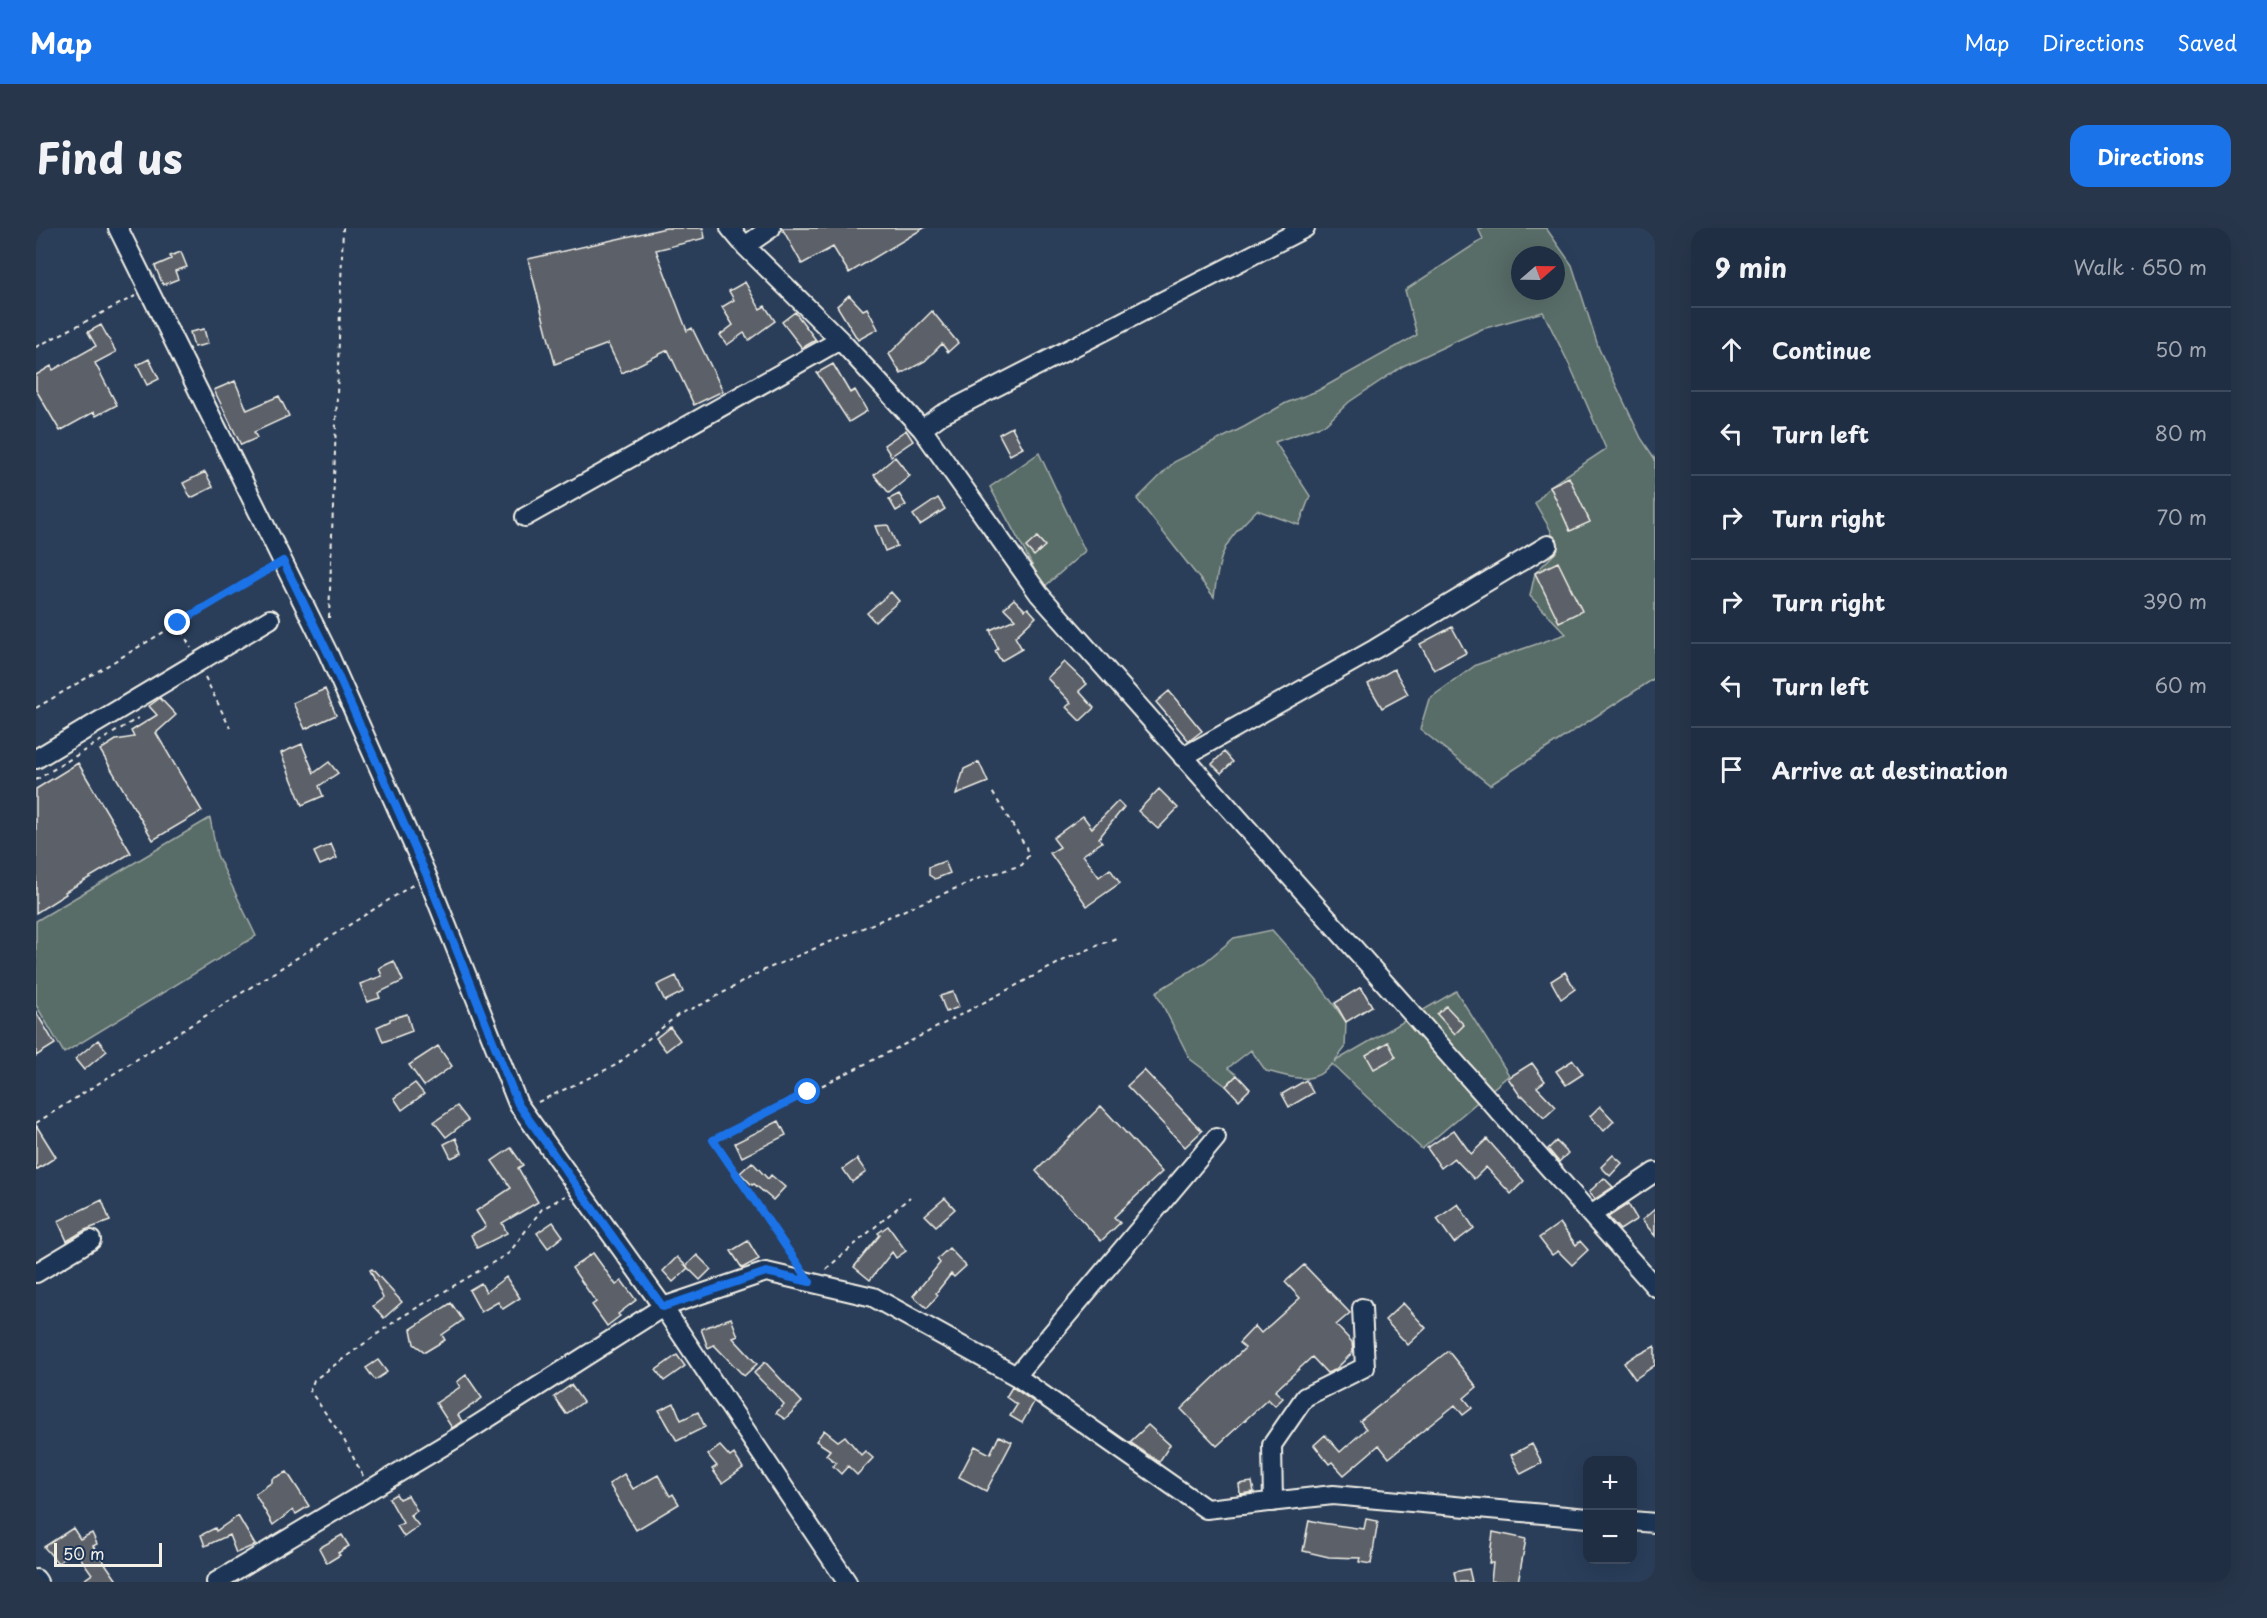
<!DOCTYPE html>
<meta charset="utf-8">
<style>
body{margin:0;font-family:"Playpen Sans",sans-serif;background:#28364b;color:#f1f3f6}
.controls{position:absolute;right:18px;bottom:18px;display:grid;overflow:hidden;border-radius:12px;box-shadow:0 6px 24px #0002}
.controls button{width:54px;height:54px;display:grid;place-items:center;padding:0;border:0;border-bottom:2px solid #3d4a5d;background:#202e44;color:#f1f3f6;font:30px sans-serif}
.compass{position:absolute;left:1475px;top:18px;width:54px;height:54px;border-radius:50%;background:#202e44;box-shadow:0 6px 24px #0002;rotate:70deg}
.scale{position:absolute;left:18px;bottom:15px;width:108px;box-sizing:border-box;padding-left:6px;border:3px solid #f4f1e8;border-top:0;font-size:16px;line-height:21px;white-space:nowrap;color:#f4f1e8;-webkit-text-stroke:4px #1d3557;paint-order:stroke}
.stop{position:absolute;width:18px;height:18px;margin:-14px;border:4px solid #1a73e8;border-radius:50%;background:#fff}
.stop.end{background:#1a73e8;border-color:#fff;box-shadow:0 2px 6px #0008}
.list{margin:0;padding:0;list-style:none}
h2{display:flex;justify-content:space-between;align-items:center;height:78px;margin:0;padding:0 24px;font-size:26px}
h2 small{font-size:20px;font-weight:400;color:#a2a8b2}
.list li{display:grid;grid-template-columns:39px 1fr auto;gap:18px;align-items:center;box-sizing:border-box;height:84px;padding:0 24px;border-top:2px solid #3d4a5d}
.list b{display:block;font-size:22px;white-space:nowrap}
.list em{font-size:20px;font-style:normal;color:#a2a8b2}
.icon{flex:none;width:33px;height:33px;fill:none;stroke:currentColor;stroke-width:2;stroke-linecap:round;stroke-linejoin:round}
.map{position:relative;flex:none;width:1619px;height:1354px;overflow:hidden;border-radius:18px}
header{display:flex;align-items:center;gap:36px;box-sizing:border-box;height:84px;padding:0 30px;background:#1a73e8;color:#fff}
header strong{font-size:28px}
nav{display:flex;gap:33px;margin-inline-start:auto;font-size:21px}
.intro{display:flex;align-items:center;justify-content:space-between;box-sizing:border-box;height:144px;padding:0 36px}
h1{margin:0;font-size:42px}
.button{padding:15px 27px;border-radius:18px;background:#1a73e8;color:#fff;font-size:21px;font-weight:700}
main{display:flex;gap:36px;padding:0 36px}
aside{flex:1;background:#202e44;border-radius:18px;box-shadow:0 6px 24px #0002}
.map>svg:first-child{display:block}
.green{fill:#586c68;stroke:#a6aea8;stroke-width:1.5;fill-rule:evenodd}
.building{fill:#5c6167;stroke:#f4f1e8;stroke-width:1.5}
.lines{fill:none;stroke-linecap:round;stroke-linejoin:round}
.minor-casing{stroke:#f4f1e8;stroke-width:22}
.path{stroke:#f4f1e8;stroke-width:2;stroke-dasharray:4.5 4.5;stroke-linecap:butt}
.minor{stroke:#1d3557;stroke-width:18}
.route{stroke:#1a73e8;stroke-width:8}
</style>
<header>
<strong>Map</strong>
<nav><a>Map</a><a>Directions</a><a>Saved</a></nav>
</header>
<div class="intro"><h1>Find us</h1><a class="button">Directions</a></div>
<main>
<div class="map">
<svg width="1619" height="1354" viewBox="0 0 1619 1354">
<rect width="100%" height="100%" fill="#2a3e5a"/>
<filter id="ink" filterUnits="userSpaceOnUse"><feTurbulence type="fractalNoise" baseFrequency=".0167" numOctaves="2"/><feDisplacementMap in="SourceGraphic" scale="12" xChannelSelector="R" yChannelSelector="G"/><feConvolveMatrix kernelMatrix="1 2 1 2 8 2 1 2 1" color-interpolation-filters="sRGB"/></filter>
<g filter="url(#ink)">
<path class="green" d="M1442 0H1510L1536 37 1563 121 1605 210 1619 231V450L1454 557 1384 501 1393 471 1440 437 1530 406 1494 368 1499 345 1522 322 1514 301 1499 275 1514 258 1570 221 1535 140 1507 84 1446 101 1367 138 1313 174 1290 196 1239 214 1274 268 1263 297 1221 282C1188 315 1184 321 1178 369L1101 271 1138 234 1208 199 1250 175 1281 163 1381 107 1369 62 1447 11ZM1484 27H1520V63H1484Z
M1003 225 1049 323 1008 359 954 259Z
M174 590 181 627 220 708 28 825 0 777V693Z
M1236 702 1281 753 1310 794 1309 820 1298 834 1420 763 1473 847 1386 921 1296 836C1276 859 1256 849 1230 843L1215 822 1192 840 1201 847 1190 858 1154 831 1120 764 1169 734 1198 710Z"/>
<path class="building" d="M630 0H667L669 10 620 22 651 103 656 100 687 163 658 177 632 122 586 145 572 116 519 136 492 31Z
M746 0H888L813 45 797 19 766 36Z
M145 24 151 39 139 43 142 51 127 57 119 38 135 31 134 28Z
M709 54 724 81 729 78 739 93 713 112 708 105 691 117 684 107 697 97 686 79 698 72 693 63Z
M813 67 827 82 831 80 842 101 822 112 801 78Z
M896 83 922 115 912 124 906 116 889 133 865 146 853 126Z
M759 84 780 112 766 120 746 94Z
M65 97 80 124 59 135 81 177 60 188 58 184 24 203 0 162V147L15 138 17 142 60 118 52 104Z
M168 101 172 116 158 119 154 104Z
M113 131 123 151 111 157 101 137Z
M797 136 814 165 819 162 831 183 813 194 781 145Z
M199 153 211 182 243 168 253 188 218 204 221 210 205 217 178 162Z
M976 199 987 220 974 227 963 206Z
M870 202 877 213 855 228 848 217Z
M859 229 874 248 853 265 838 247Z
M169 244 177 259 155 270 147 255Z
M1533 249 1554 294 1534 303 1514 258Z
M863 266 870 277 860 283 853 271Z
M902 270 909 281 884 297 877 287Z
M852 297 861 318 849 323 839 298Z
M1001 309 1009 318 998 328 990 319Z
M1522 334 1546 383 1523 394 1499 345Z
M855 364 863 373 839 394 831 385Z
M978 371 989 382 992 380 1000 389 979 409 986 421 965 433 959 423 962 421 954 402 979 391 968 380Z
M1416 399 1430 425 1398 442 1384 416Z
M1028 434 1051 456 1043 463 1058 480 1044 493 1030 479 1035 475 1011 450Z
M1358 441 1372 466 1346 480 1332 456Z
M289 461 300 487 269 501 257 475Z
M1133 463 1166 503 1153 513 1120 474Z
M124 470 140 487 120 505 166 583 117 612 64 522 80 512 98 509 95 503 121 487 113 478Z
M266 516 278 545 293 534 302 545 283 558 287 568 266 577 245 525Z
M1188 524 1197 534 1185 545 1176 536Z
M943 534 952 554 920 567 928 541Z
M42 535 95 625 29 664 30 666 0 685V561Z
M1123 561 1142 580 1122 601 1102 583Z
M1082 573 1088 579 1063 610 1066 614 1047 627 1063 649 1074 641 1084 655 1051 678 1014 625 1024 619 1017 610 1047 588 1056 600Z
M295 616 301 630 284 637 278 624Z
M909 633 914 645 899 651 893 647V639Z
M358 733 367 753 342 765 344 770 331 774 324 756 346 748 343 740Z
M1529 744 1539 761 1525 771 1515 753Z
M640 748 647 764 629 773 621 757Z
M1325 759 1336 778 1310 794 1299 775Z
M917 764 923 779 910 784 904 768Z
M1410 778 1428 797 1419 806 1401 786Z
M0 784 19 816 0 828Z
M371 786 376 803 347 814 341 799 354 793V791Z
M634 799 644 812 630 823 620 810Z
M62 812 71 823 48 842 39 831Z
M1352 814 1360 829 1338 841 1330 827Z
M402 818 416 838 388 858 373 837Z
M1537 832 1547 846 1530 857 1520 843Z
M1496 835 1509 853 1501 859 1520 879 1508 890 1487 868 1485 869 1472 850Z
M1108 842 1166 903 1149 919 1091 858Z
M1201 847 1214 861 1203 872 1190 858Z
M1270 852 1277 865 1253 879 1246 866Z
M379 855 388 866 366 882 358 870Z
M421 878 432 892 410 909 398 894Z
M1065 878 1126 944 1078 989 1084 995 1065 1013 1000 943Z
M1564 878 1578 893 1568 903 1554 888Z
M743 893 750 907 706 929 699 915Z
M0 897 20 929 0 942Z
M1418 902 1435 926 1451 911 1488 953 1475 966 1450 939 1438 951 1418 930 1405 940 1391 920Z
M420 910 426 925 415 930 408 916Z
M1520 913 1532 925 1523 934 1512 921Z
M475 920 487 937 482 940 502 974 466 995 471 1005 441 1020 435 1007 450 999 440 983 475 960 456 933Z
M1577 927 1586 935 1574 948 1565 939Z
M821 931 830 944 816 954 807 941Z
M716 934 732 951 735 947 749 959 737 972 718 956 716 957 704 945Z
M1568 950 1577 959 1559 971 1553 964Z
M909 970 919 981 900 998 889 987Z
M66 972 74 993 49 1002 31 1013 22 993Z
M1422 976 1438 1000 1418 1015 1401 991Z
M1592 976 1601 991 1584 1002 1572 989Z
M1619 981V1008L1606 992Z
M517 994 527 1008 512 1020 501 1005Z
M1524 995 1540 1017 1544 1013 1552 1022 1536 1037 1522 1023 1516 1027 1503 1010Z
M852 998 870 1023 860 1030 856 1024 834 1052 818 1039 844 1007 842 1005Z
M712 1013 723 1031 706 1040 695 1023Z
M913 1020 930 1038 918 1049 915 1046 900 1065 902 1067 891 1080 877 1068 904 1035 901 1031Z
M557 1025 580 1057 586 1053 600 1072 582 1086 584 1088 571 1098 556 1077 560 1074 536 1040Z
M661 1027 675 1041 664 1052 650 1038Z
M641 1029 652 1040 637 1054 627 1043Z
M1268 1037 1314 1085 1300 1097 1316 1114 1317 1124 1299 1142 1291 1145 1276 1129 1239 1163 1247 1170 1239 1178 1232 1171 1181 1218 1145 1181 1209 1120 1203 1115 1219 1098 1225 1105 1264 1070 1249 1054Z
M336 1041 366 1074 348 1090 337 1078 347 1070 334 1042Z
M470 1049 484 1070 467 1081 462 1074 445 1084 433 1062 445 1055 450 1064Z
M415 1075 427 1092 406 1107 409 1112 389 1124 378 1116 375 1101Z
M1367 1075 1390 1100 1372 1117 1349 1092Z
M695 1090 702 1108 697 1110 721 1136 708 1148 678 1117 672 1120 665 1101Z
M1619 1118V1137L1599 1151 1588 1135 1603 1125 1604 1126Z
M1412 1123 1441 1159 1428 1170 1436 1180 1427 1187 1419 1177 1353 1230 1343 1217 1308 1247 1296 1234 1293 1236 1278 1217 1289 1207 1304 1224 1330 1201 1324 1193Z
M641 1127 649 1138 628 1153 620 1142Z
M342 1132 351 1144 339 1152 330 1140Z
M729 1134 766 1174 749 1191 740 1185 748 1176 718 1145Z
M430 1147 446 1170 422 1187 426 1193 416 1200 400 1175 424 1159 421 1154Z
M535 1157 547 1174 530 1186 518 1169Z
M976 1159 998 1174 986 1195 974 1188 981 1177 970 1169Z
M638 1175 645 1192 662 1184 669 1199 641 1213 623 1182Z
M1112 1197 1134 1217 1123 1234 1094 1214Z
M788 1202 802 1213 809 1208 825 1227 829 1223 837 1230 821 1247 812 1238 805 1246 797 1238 800 1235 790 1227 794 1222 780 1213Z
M963 1208 976 1214 950 1263 923 1249 939 1218 954 1226Z
M1496 1216 1506 1235 1485 1246 1475 1227Z
M684 1218 694 1229 698 1226 707 1240 686 1255 676 1241 681 1238 672 1227Z
M251 1244 273 1278 260 1286 257 1282 237 1297 219 1266 236 1254V1251Z
M588 1246 597 1261 622 1247 634 1268 637 1266 643 1276 600 1302 573 1256Z
M1216 1254 1218 1264 1204 1266 1203 1256Z
M360 1266 363 1271 372 1267 381 1283 374 1287 383 1298 368 1309 361 1298 367 1295 353 1270Z
M202 1288 219 1317 200 1325 193 1307 169 1318 165 1307 179 1300 180 1303Z
M1330 1291 1342 1293 1335 1336 1323 1334 1324 1330 1293 1329 1267 1323 1273 1292 1285 1295 1328 1301Z
M37 1300 44 1311 56 1305 61 1316 57 1318 82 1354H45L56 1346 39 1322 22 1335 8 1319Z
M1457 1304 1490 1311 1482 1354 1455 1353 1457 1335H1453Z
M306 1307 313 1318 302 1325 304 1327 291 1335 283 1320Z
M1433 1341 1436 1354H1420L1418 1344Z"/>
<g class="lines">
<defs>
<path id="minor" d="M82 0 292 425 391 648 482 876 627 1079 811 1354
M694 0 709 18 804 112 886 201 1003 366 1619 1059
M709 18 735 0
M886 201 905 187 1269 0
M489 289 804 112
M1147 529 1339 421 1512 317
M0 531 234 391
M1555 987 1619 944
M0 1045 55 1012
M980 1148 1180 910
M1237 1274 1236 1217 1269 1169 1329 1139 1326 1080
M1596 1293 1619 1295
M0 1351 2 1354
M180 1354 427 1206 627 1079 730 1044 837 1069 980 1148 1170 1281 1297 1267 1552 1290"/>
</defs>
<use href="#minor" class="minor-casing"/>
<path class="path" d="M0 119 99 68
M293 390 307 0
M142 395 155 420
M169 449 194 500
M0 480 232 342
M0 552 102 490
M502 874 580 837 643 786 667 776 726 743 944 650 986 637 992 628 990 619 955 562
M0 895 378 656
M761 1034 677 912 873 814 1032 730 1080 710
M790 1041 874 969
M327 1248 307 1210 274 1163 278 1152 362 1091 473 1025 506 981 529 968"/>
<use href="#minor" class="minor"/>
</g>
</g>
<g class="lines" filter="url(#ink)">
<path class="route" d="M142 395 247 333 292 425 391 648 482 876 627 1079 730 1044 774 1054 677 912 772 864"/>
</g>
</svg>
<div class="controls">
<button>+</button>
<button>−</button>
</div>
<svg class="compass" viewBox="-18 -18 36 36"><path d="M0-13l5 13h-10z" fill="#e53935"/><path d="M0 13l5-13h-10z" fill="#a2a8b2"/></svg>
<div class="scale">50 m</div>
<div class="stop" style="left:772px;top:864px"></div>
<div class="stop end" style="left:142px;top:395px"></div>
</div>
<aside>
<h2>9 min<small>Walk · 650 m</small></h2>
<ul class="list">
<li><svg class="icon" aria-label="ahead" viewBox="0 0 24 24"><path d="M12 20V5M6 11l6-6 6 6"/></svg><div><b>Continue</b></div><em>50 m</em></li>
<li><svg class="icon" aria-label="left" viewBox="0 0 24 24"><path d="M17 20v-9H6M10 6l-5 5 5 5"/></svg><div><b>Turn left</b></div><em>80 m</em></li>
<li><svg class="icon" aria-label="right" viewBox="0 0 24 24"><path d="M7 20v-9h11M14 6l5 5-5 5"/></svg><div><b>Turn right</b></div><em>70 m</em></li>
<li><svg class="icon" aria-label="right" viewBox="0 0 24 24"><path d="M7 20v-9h11M14 6l5 5-5 5"/></svg><div><b>Turn right</b></div><em>390 m</em></li>
<li><svg class="icon" aria-label="left" viewBox="0 0 24 24"><path d="M17 20v-9H6M10 6l-5 5 5 5"/></svg><div><b>Turn left</b></div><em>60 m</em></li>
<li><svg class="icon" aria-label="arrive" viewBox="0 0 24 24"><path d="M6 21V4h12l-3 4 3 4H6"/></svg><div><b>Arrive at destination</b></div></li>
</ul>
</aside>
</main>
